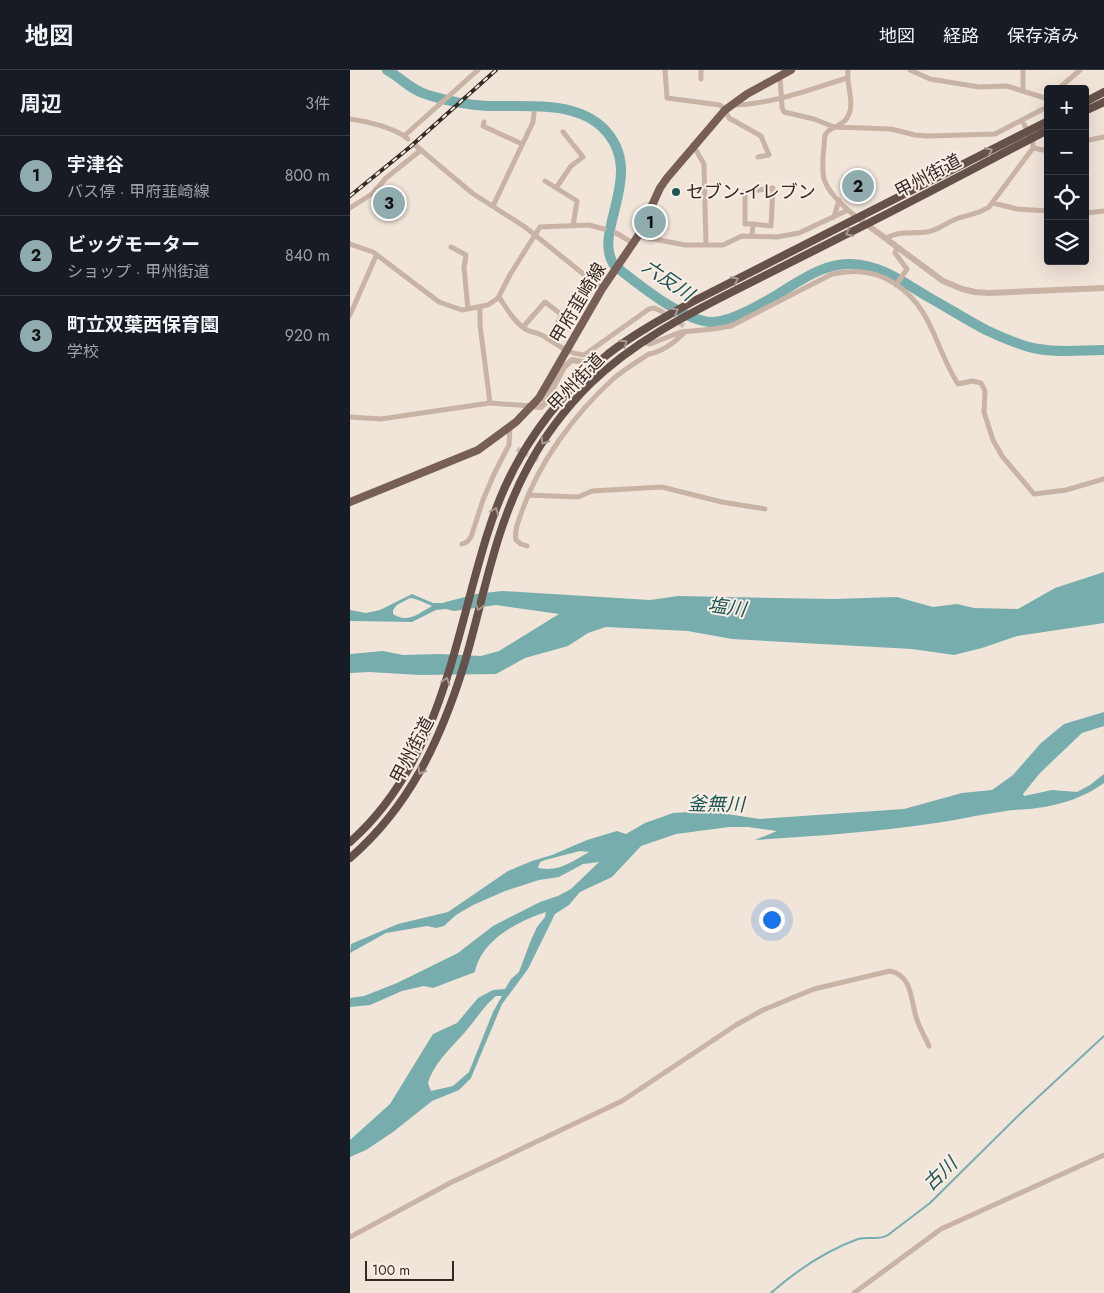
<!DOCTYPE html>
<html lang="ja">
<meta charset="utf-8">
<style>
body{margin:0;font-family:Jost,"Noto Sans JP",sans-serif;background:#20242c;color:#f1f3f6}
.controls{position:absolute;right:15px;top:15px;display:grid;overflow:hidden;border-radius:5px;box-shadow:0 5px 20px #0002}
.controls button{width:45px;height:45px;display:grid;place-items:center;padding:0;border:0;border-bottom:1px solid #363941;background:#171b24;color:#f1f3f6;font:25px sans-serif}
.scale{position:absolute;left:15px;bottom:12px;width:89px;box-sizing:border-box;padding-left:5px;border:2px solid #352a26;border-top:0;font-size:14px;line-height:18px;white-space:nowrap;color:#352a26;-webkit-text-stroke:4px #f9eee5;paint-order:stroke}
.you{position:absolute;left:421px;top:849px;width:18px;height:18px;margin:-12px;border:4px solid #fff;border-radius:50%;background:#1a73e8;box-shadow:0 0 0 8px #1a73e833}
.badge{display:grid;place-items:center;width:32px;height:32px;border-radius:50%;background:#91acae;color:#111;font-size:16px;font-weight:700}
.pin{position:absolute;translate:-50% -50%;border:2px solid #fff;box-shadow:0 1px 5px #0006}
.list{margin:0;padding:0;list-style:none}
h2{display:flex;justify-content:space-between;align-items:center;height:65px;margin:0;padding:0 20px;font-size:21px}
h2 small{font-size:16px;font-weight:400;color:#9ea1a6}
.list li{display:grid;grid-template-columns:32px 1fr auto;gap:15px;align-items:center;box-sizing:border-box;height:80px;padding:0 20px;border-top:1px solid #363941}
.list b{display:block;font-size:19px;white-space:nowrap}
.list p{margin:0;font-size:16px;white-space:nowrap;color:#9ea1a6}
.list em{font-size:16px;font-style:normal;color:#9ea1a6}
.icon{flex:none;width:28px;height:28px;fill:none;stroke:currentColor;stroke-width:2;stroke-linecap:round;stroke-linejoin:round}
.map{position:relative;flex:none;width:754px;height:1223px;overflow:hidden}
header{display:flex;align-items:center;gap:30px;box-sizing:border-box;height:70px;padding:0 25px;background:#171b24;border-bottom:1px solid #363941}
header strong{font-size:24px}
nav{display:flex;gap:28px;margin-inline-start:auto;font-size:18px}
main{display:flex}
aside{flex:1;background:#171b24}
.map>svg:first-child{display:block}
.water{fill:#77aead;fill-rule:evenodd}
.lines{fill:none;stroke-linecap:round;stroke-linejoin:round}
.stream{stroke:#77aead;stroke-width:2}
.river{stroke:#77aead;stroke-width:10}
.minor-tunnel{stroke:#cbbfb5;stroke-width:5;stroke-dasharray:5 2.5;stroke-linecap:butt}
.minor{stroke:#c9b3a5;stroke-width:5}
.tertiary{stroke:#c9b3a5;stroke-width:6}
.primary{stroke:#775f57;stroke-width:8}
.trunk{stroke:#66514a;stroke-width:8}
.rail-casing{stroke:#352a26;stroke-width:4}
.rail{stroke:#f9eee5;stroke-width:2;stroke-dasharray:5.5;stroke-linecap:butt}
.oneway{stroke:#a89890}
.poi-dot{fill:#1c5656;stroke:#f9eee5;stroke-width:2}
.labels{text-anchor:middle;dominant-baseline:central;stroke-width:4;stroke-linejoin:round;paint-order:stroke}
.street-label{font-size:18px;fill:#352a26;stroke:#f9eee5}
.poi-label{font-size:18px;fill:#352a26;stroke:#f9eee5;text-anchor:start}
.water-label{font-size:19px;font-style:italic;fill:#1c5656;stroke:#f9eee5}
</style>
<header>
<strong>地図</strong>
<nav><a>地図</a><a>経路</a><a>保存済み</a></nav>
</header>
<main>
<aside>
<h2>周辺<small>3件</small></h2>
<ul class="list">
<li><span class="badge">1</span><div><b>宇津谷</b><p>バス停 · 甲府韮崎線</p></div><em>800 m</em></li>
<li><span class="badge">2</span><div><b>ビッグモーター</b><p>ショップ · 甲州街道</p></div><em>840 m</em></li>
<li><span class="badge">3</span><div><b>町立双葉西保育園</b><p>学校</p></div><em>920 m</em></li>
</ul>
</aside>
<div class="map">
<svg width="754" height="1223" viewBox="0 0 754 1223">
<rect width="100%" height="100%" fill="#f1e4d9"/>
<path class="water" d="M754 502V553L667 566 632 578 604 585 562 579 382 569 338 561 256 557 238 563 218 576 175 588 146 604 70 605 19 602 0 603V584L33 581 53 585 90 584 131 586 149 581 209 544 146 535 104 541 96 539 86 540 62 552 0 551V540L16 543 30 540 62 524 83 533H92L126 524 152 521 300 530 328 526 483 529 547 527 583 537 607 534 624 538 668 539 705 518ZM60 528C68 529 75 533 82 536 69 543 58 554 43 544V540L47 535Z
M754 642V656L732 663 690 703 673 724 674 726 702 720 727 722 740 715 754 704V713C735 727 711 735 687 738 675 740 662 739 650 742 628 745 607 750 586 753 526 762 465 766 405 770L427 761 398 757H379L326 764 291 776 262 807 230 822 219 835 205 844 178 899 152 934 121 1008 109 1020 82 1031 43 1062 16 1080 0 1087V1070L40 1034 83 964 107 953 128 928 143 920 155 919 161 909 169 902 181 870 187 857 195 847 196 842C168 851 131 870 125 902L83 918 74 916 52 921 20 935 0 937V928L14 926 47 913 108 883 143 856 190 832 208 826 221 819 249 792 233 794 209 807 189 810 155 821 123 835 106 845 94 856 86 858 77 856 36 863 0 883 1 874 48 854 98 842 158 801 182 791 202 785 237 770 267 761 276 764 295 753 323 743 357 741 410 749 554 739 612 723 642 720 663 705 691 673 714 654ZM230 781 239 782C221 792 210 802 188 798L190 792 195 790ZM146 926H152L143 942 119 1002 103 1016 81 1021 78 1013C85 990 106 974 120 956 129 945 135 935 146 926Z"/>
<g class="lines">
<path class="stream" d="M421 1223C447 1200 475 1181 508 1169 519 1166 528 1171 538 1165L580 1133 672 1042 754 966"/>
<path class="river" d="M37 0C52 8 60 20 78 25 97 31 119 35 138 36 174 37 223 30 252 57 300 103 239 163 265 196 287 213 335 253 363 252 386 251 422 228 441 216 459 205 479 193 501 194 532 195 554 213 580 228 598 238 617 250 636 260 651 267 673 277 689 279 710 283 733 280 754 280"/>
<path class="minor-tunnel" d="M311 241 334 256
M167 379 188 390"/>
<path class="minor" d="M315 0 317 28 370 35 375 40 379 48 411 66 419 85 408 87
M351 0V9
M498 0C496 15 506 34 497 48 492 57 480 56 475 65 474 77 471 98 474 109 479 124 496 139 508 148
M560 0 580 9 629 17 657 16 698 29
M430 6 432 37 434 42 438 43 464 49 484 57 541 59 565 65 578 66 645 64 695 38 698 32
M708 19 730 0
M673 21V0
M384 35C423 34 461 19 497 8
M0 49C16 51 46 58 58 69
M134 52 133 56 172 74
M54 66 128 0
M735 71 754 67
M65 75 122 123 175 157 252 219
M343 75 354 94 356 175
M683 78 698 81
M195 111 227 131 223 156
M206 118 221 96 233 87 213 62
M643 133 667 139 698 141
M143 136 183 52 184 43
M0 138 22 124 36 108 71 80
M735 143 754 141
M484 147 489 130
M266 163 283 173
M288 166 335 175H373L392 166 427 167 449 163 498 140
M402 166 403 154H395V122L423 118 421 156 403 154
M536 169C548 160 563 164 577 162 588 160 596 153 606 149 617 145 629 144 639 137L683 78V73L672 50
M0 174 23 182 89 232 112 240 138 235 148 228 161 203 190 157 239 155 254 159
M101 177 116 185 114 198 118 239
M546 215 557 199 545 183 547 177
M149 227C157 239 164 252 177 260 183 263 190 263 195 267 210 276 216 283 234 285L299 239 304 238 311 241
M130 237V255L140 333
M0 245 26 186
M173 257 195 232 212 245 198 269
M293 272 300 274 331 262 363 259 381 256 482 204C504 199 524 200 544 213 584 239 584 277 608 314L622 311 631 313 635 321 634 342 643 370 652 386 684 424 716 420 754 409
M0 347 31 349 140 333 181 336
M178 425 228 427 242 421 312 417 372 432 415 439
M112 474 117 472 121 467 133 430 144 404 159 375 160 358
M177 476 171 474 166 470C164 460 169 450 172 441 189 392 224 345 262 310 273 300 287 292 299 284 312 282 326 271 335 262
M0 1167 100 1113 272 1031 386 955 413 940 464 919 540 901C562 905 561 930 566 947 569 957 575 967 579 976
M504 1223 591 1159 754 1085"/>
<path class="tertiary" d="M508 148 593 211 612 219 625 222 639 223 754 218
M181 336 191 337 195 333 214 297 222 290 233 292 248 307"/>
<path class="primary" d="M0 432 128 380 166 352 189 328 196 316 252 219 288 166 310 118 317 108 375 40 397 24 441 0"/>
<path class="trunk" d="M735 32 754 22
M735 41 754 32
M0 772C76 705 98 608 123 514 132 481 141 448 155 417 178 366 215 319 258 284 284 264 313 248 342 232L698 51
M0 788C59 737 90 671 113 598 134 529 144 458 179 395 195 365 216 338 240 314 282 273 336 245 388 219 423 201 458 184 493 166 562 132 630 95 698 60"/>
<defs>
<path id="rail" d="M0 126 60 77 146 0"/>
</defs>
<use href="#rail" class="rail-casing"/>
<use href="#rail" class="rail"/>
</g>
<defs><path id="oneway-chevron" d="M-2-3.5L2.5 0L-2 3.5" fill="none" stroke-width="1.6" stroke-linecap="round" stroke-linejoin="round" transform="scale(1.25)"/></defs>
<g class="oneway">
<use href="#oneway-chevron" transform="translate(639 81) rotate(-27)"/>
<use href="#oneway-chevron" transform="translate(499 163) rotate(153)"/>
<use href="#oneway-chevron" transform="translate(385 210) rotate(-27)"/>
<use href="#oneway-chevron" transform="translate(325 241) rotate(-30)"/>
<use href="#oneway-chevron" transform="translate(274 273) rotate(-35)"/>
<use href="#oneway-chevron" transform="translate(194 371) rotate(122)"/>
<use href="#oneway-chevron" transform="translate(145 441) rotate(-68)"/>
<use href="#oneway-chevron" transform="translate(129 537) rotate(105)"/>
<use href="#oneway-chevron" transform="translate(96 611) rotate(-72)"/>
<use href="#oneway-chevron" transform="translate(71 701) rotate(120)"/>
</g>
<circle class="poi-dot" cx="326" cy="122" r="5"/>
<g class="labels">
<g class="street-label">
<text transform="translate(578 106) rotate(-28)">甲州街道</text>
<text transform="translate(228 233) rotate(-59)">甲府韮崎線</text>
<text transform="translate(226 312) rotate(-46)">甲州街道</text>
<text transform="translate(62 680) rotate(-62)">甲州街道</text>
</g>
<g class="poi-label">
<text x="336" y="122">セブン-イレブン</text>
</g>
<g class="water-label">
<text transform="translate(318 210) rotate(34)">六反川</text>
<text transform="translate(377 537) rotate(8)">塩川</text>
<text transform="translate(366 734) rotate(1)">釜無川</text>
<text transform="translate(590 1104) rotate(-44)">古川</text>
</g>
</g>
</svg>
<div class="controls">
<button>+</button>
<button>−</button>
<button><svg class="icon" aria-label="locate" viewBox="0 0 24 24"><circle cx="12" cy="12" r="6"/><path d="M12 2v4M12 18v4M2 12h4M18 12h4"/></svg></button>
<button><svg class="icon" aria-label="layers" viewBox="0 0 24 24"><path d="M12 4l9 5-9 5-9-5zM3 14l9 5 9-5"/></svg></button>
</div>
<div class="scale">100 m</div>
<div class="you"></div>
<div class="pin badge" style="left:300px;top:152px">1</div>
<div class="pin badge" style="left:508px;top:116px">2</div>
<div class="pin badge" style="left:39px;top:133px">3</div>
</div>
</main>
